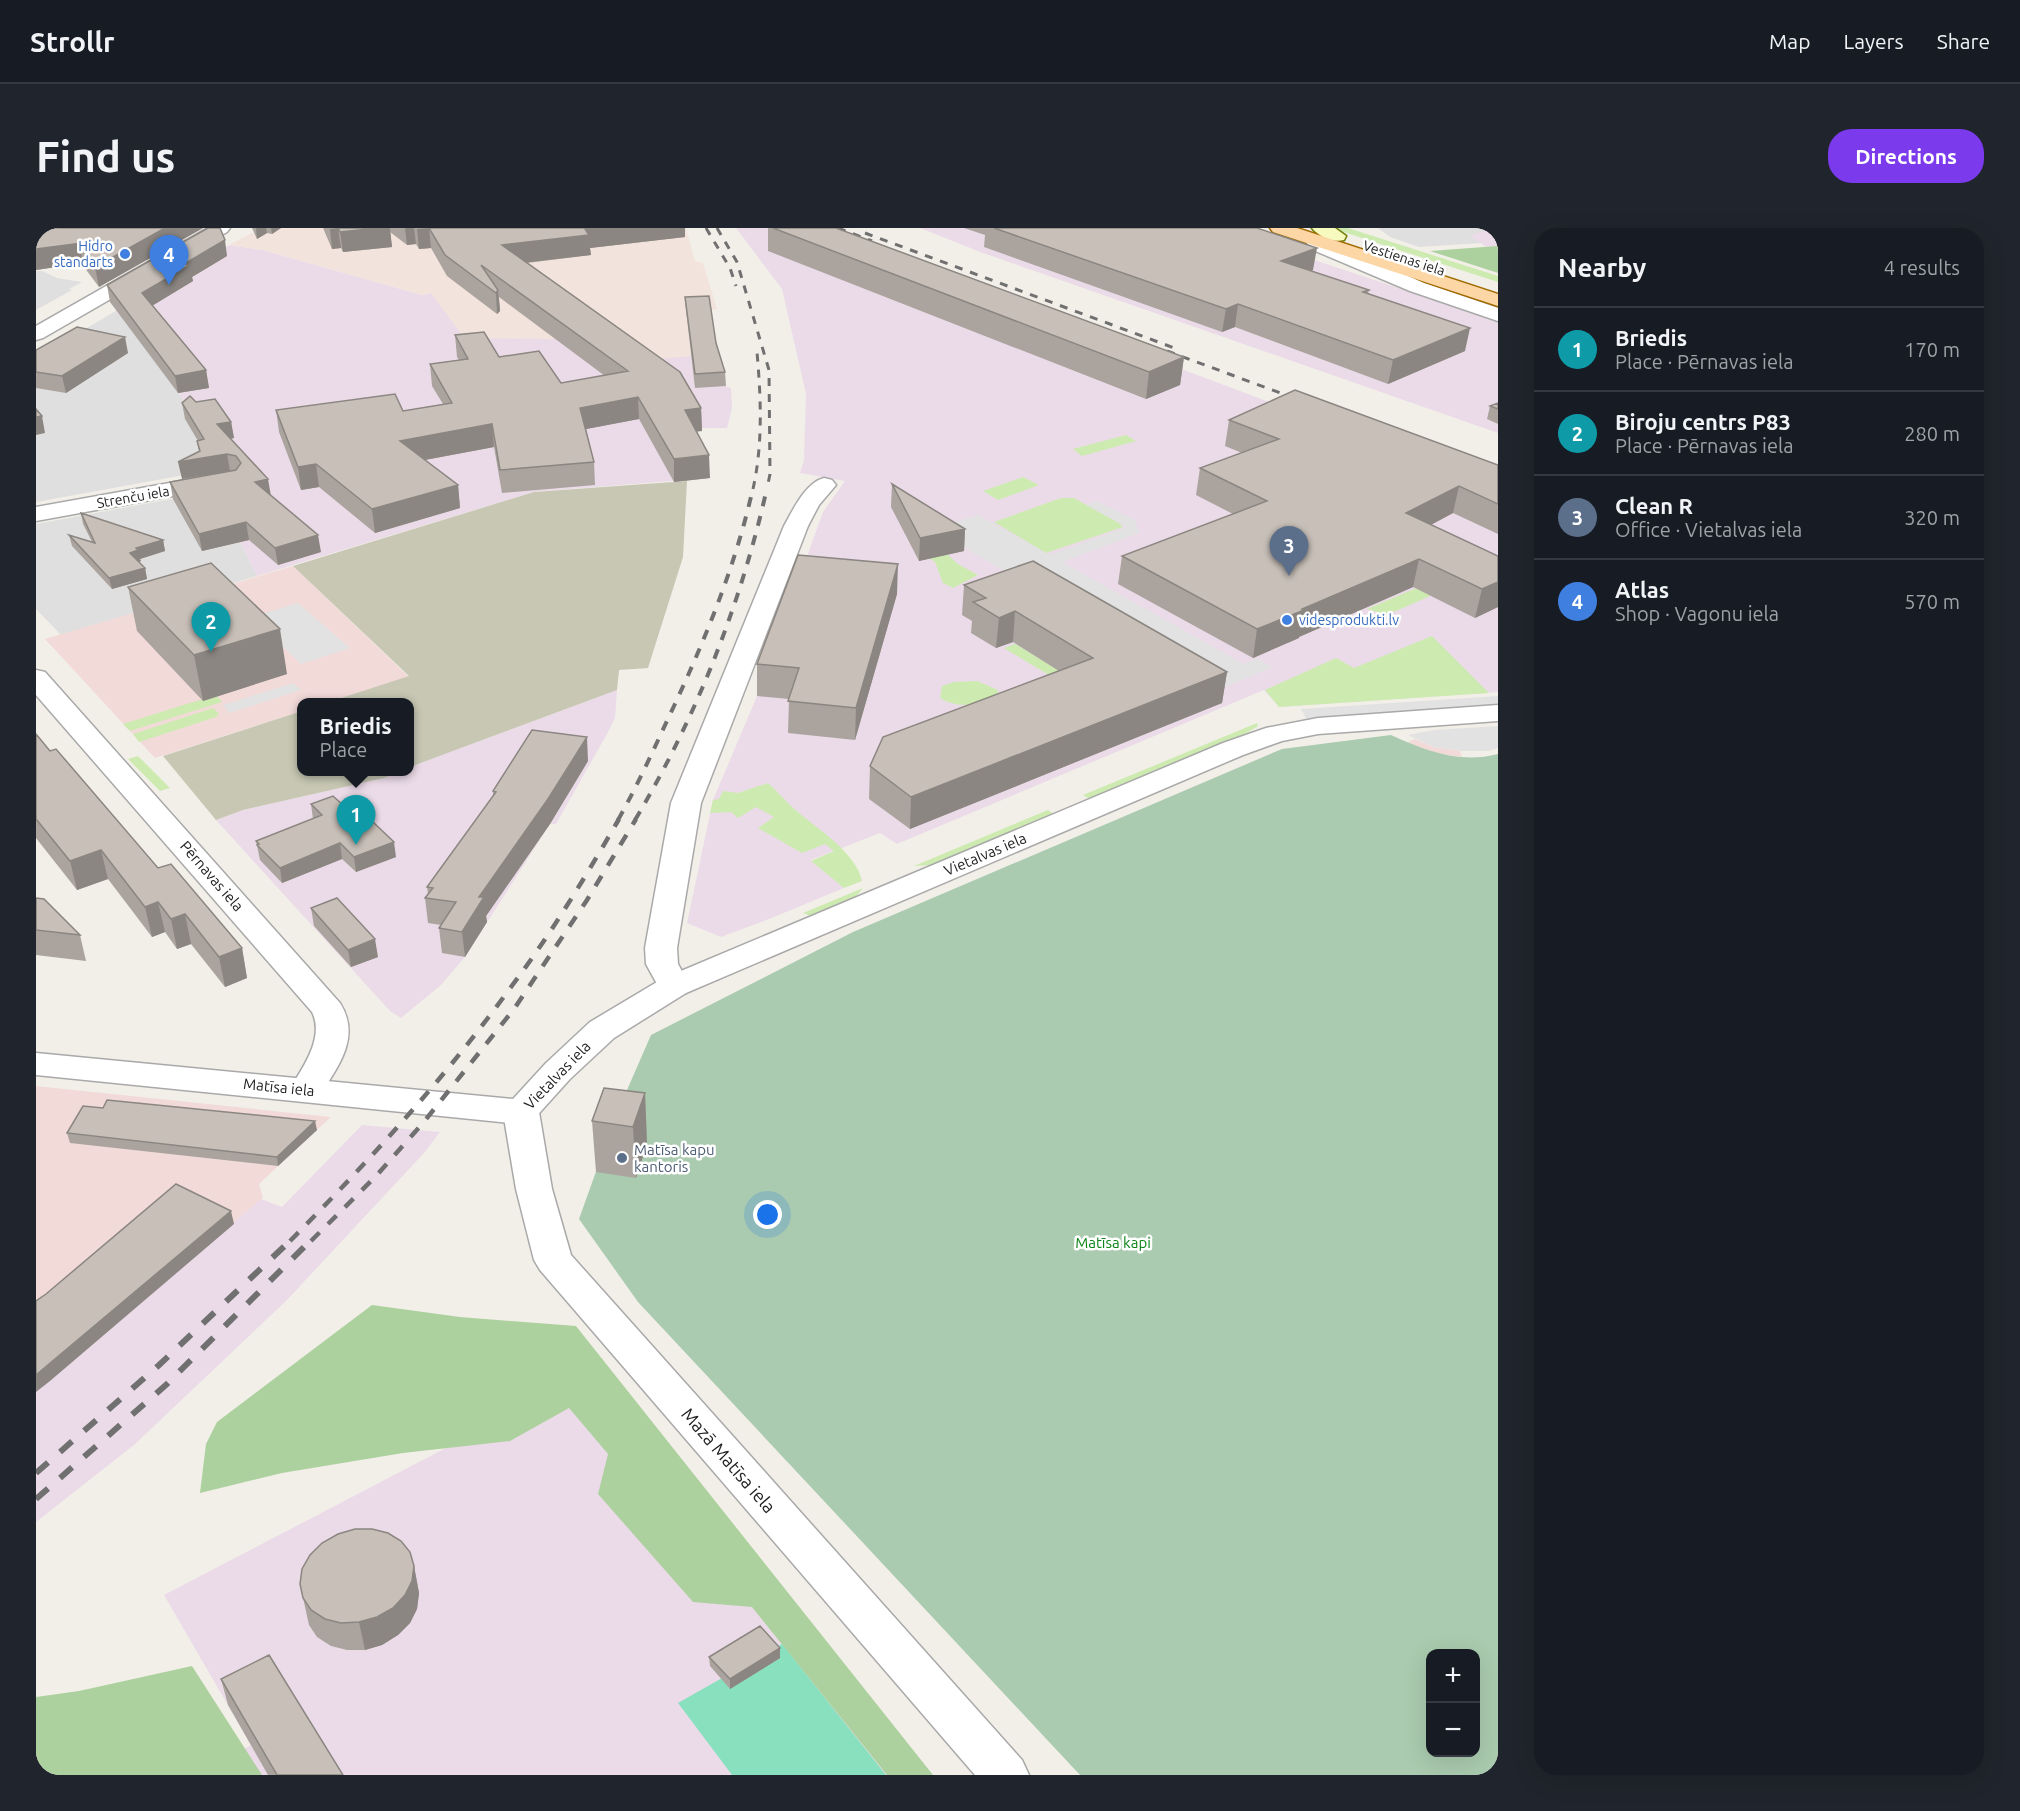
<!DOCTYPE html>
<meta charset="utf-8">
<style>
body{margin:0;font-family:Ubuntu,sans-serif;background:#20242c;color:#f1f3f6}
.controls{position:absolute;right:18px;bottom:18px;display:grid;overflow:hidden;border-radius:12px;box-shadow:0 6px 24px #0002}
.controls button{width:54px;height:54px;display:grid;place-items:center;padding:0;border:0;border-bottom:2px solid #363941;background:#171b24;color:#f1f3f6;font:30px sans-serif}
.you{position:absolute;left:732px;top:987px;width:21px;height:21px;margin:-15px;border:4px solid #fff;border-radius:50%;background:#1a73e8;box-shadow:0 0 0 9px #1a73e833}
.badge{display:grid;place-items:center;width:39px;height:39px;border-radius:50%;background:#7c3aed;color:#fff;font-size:20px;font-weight:700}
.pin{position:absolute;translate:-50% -50px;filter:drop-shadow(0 2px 3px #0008)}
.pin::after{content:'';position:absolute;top:32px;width:21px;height:18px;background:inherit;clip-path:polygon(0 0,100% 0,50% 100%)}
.popup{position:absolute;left:261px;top:470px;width:117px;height:78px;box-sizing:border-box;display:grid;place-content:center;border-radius:12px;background:#171b24;filter:drop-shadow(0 2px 4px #0005);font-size:20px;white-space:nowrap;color:#9ea1a6}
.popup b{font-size:22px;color:#f1f3f6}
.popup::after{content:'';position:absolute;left:50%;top:100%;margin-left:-12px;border:12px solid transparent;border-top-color:#171b24}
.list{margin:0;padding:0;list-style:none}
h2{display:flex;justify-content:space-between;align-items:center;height:78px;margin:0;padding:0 24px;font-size:26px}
h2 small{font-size:20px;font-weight:400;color:#9ea1a6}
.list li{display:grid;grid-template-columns:39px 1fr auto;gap:18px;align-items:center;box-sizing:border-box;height:84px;padding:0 24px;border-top:2px solid #363941}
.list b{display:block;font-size:22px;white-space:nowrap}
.list p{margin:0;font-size:20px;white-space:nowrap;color:#9ea1a6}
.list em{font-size:20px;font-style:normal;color:#9ea1a6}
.map{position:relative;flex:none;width:1462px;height:1547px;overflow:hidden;border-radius:24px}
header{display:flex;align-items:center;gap:36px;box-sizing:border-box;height:84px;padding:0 30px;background:#171b24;border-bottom:2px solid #363941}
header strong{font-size:28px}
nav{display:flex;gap:33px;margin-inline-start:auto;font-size:21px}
.intro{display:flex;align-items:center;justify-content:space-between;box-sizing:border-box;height:144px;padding:0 36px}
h1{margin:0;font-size:42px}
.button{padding:15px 27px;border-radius:24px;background:#7c3aed;color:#fff;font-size:21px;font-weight:700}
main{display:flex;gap:36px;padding:0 36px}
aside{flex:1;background:#171b24;border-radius:24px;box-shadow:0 6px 24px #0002}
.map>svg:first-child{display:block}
.residential{fill:#e0dfdf}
.commercial{fill:#f2dad9}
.industrial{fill:#ebdbe8}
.military{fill:#f3e3dd}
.construction{fill:#c7c7b4}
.grass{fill:#cdebb0}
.forest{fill:#add19e}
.cemetery{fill:#aacbaf;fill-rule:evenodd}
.pitch{fill:#88e0be}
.parking{fill:#e2e2e2}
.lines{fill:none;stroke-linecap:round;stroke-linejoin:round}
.minor-casing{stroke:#a9a9a9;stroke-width:3}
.tertiary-casing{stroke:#a9a9a9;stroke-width:3}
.secondary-casing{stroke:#707d05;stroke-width:3}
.primary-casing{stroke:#a06b00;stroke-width:3}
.minor{fill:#fff;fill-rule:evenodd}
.tertiary{fill:#fff;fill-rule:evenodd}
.secondary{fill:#f7fabf;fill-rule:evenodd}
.primary{fill:#fcd6a4;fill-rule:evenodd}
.rail-far3{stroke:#707070;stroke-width:3;stroke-dasharray:8 8;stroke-linecap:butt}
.rail-far2{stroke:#707070;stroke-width:4;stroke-dasharray:10 10;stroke-linecap:butt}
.rail-far1{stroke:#707070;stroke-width:4.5;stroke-dasharray:12 12;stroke-linecap:butt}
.rail{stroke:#707070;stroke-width:6;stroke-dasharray:16 16;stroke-linecap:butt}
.wall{fill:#aba49e}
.shaded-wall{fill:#8b8681}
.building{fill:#c7bfb8;stroke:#8b8681;stroke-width:1.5}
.shop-dot{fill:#3f7fe0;stroke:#fff;stroke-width:2}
.service-dot{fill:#5c6f8a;stroke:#fff;stroke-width:2}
.labels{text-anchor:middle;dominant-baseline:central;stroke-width:5;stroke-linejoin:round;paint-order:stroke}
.far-shop-label{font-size:14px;fill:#366cbe;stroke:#fff;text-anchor:end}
.far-street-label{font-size:14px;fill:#222;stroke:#fff}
.street-label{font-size:15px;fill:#222;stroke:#fff}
.service-label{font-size:15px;fill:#4e5e75;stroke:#fff;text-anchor:start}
.park-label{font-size:15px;fill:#0c8416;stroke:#fff}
.near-street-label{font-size:18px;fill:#222;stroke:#fff}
</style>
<header>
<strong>Strollr</strong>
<nav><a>Map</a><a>Layers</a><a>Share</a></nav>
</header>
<div class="intro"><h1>Find us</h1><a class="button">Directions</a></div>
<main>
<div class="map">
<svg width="1462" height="1547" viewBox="0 0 1462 1547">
<rect width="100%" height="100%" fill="#f2efe9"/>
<path class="residential" d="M1342 0H1462V14L1383 19 1354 9Z
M0 43H6L21 50 46 54 33 61 36 62 0 82Z
M78 84 83 85 162 191 187 240 0 274V130Z
M173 264 193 291 221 348 25 407 0 381V296Z"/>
<path class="commercial" d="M257 338 373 449 293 474H266V483L119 530 9 411Z
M1379 511 1398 519 1424 523 1426 529 1392 524 1372 514Z
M0 858 295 889 223 956 227 970 0 1164Z"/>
<path class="industrial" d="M700 0H777L847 29 1462 260V464L1243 479 1228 462 861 616 844 605 775 632 808 660 733 691 685 709 651 695 677 572 721 468 787 284 809 253 764 245 768 232 770 166 746 61Z
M884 0H1182L1462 93V205L947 25Z
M1456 0H1462V27L1434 8Z
M193 17 227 22 386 67 395 65 519 111 656 128 689 158 695 160 696 180 691 200H665L666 203 650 205 674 250 498 264 221 348 193 291 198 259 179 227 162 191 84 86 78 84Z
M581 462 579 490 571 506 520 596H514L429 729 405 757 365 790 354 783 180 592 207 582 348 550 363 544H374V539Z
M326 897 404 904 388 925 251 1072 98 1217 0 1294V1164L225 971 246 979Z
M550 1147 891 1547H164L215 1517 128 1367Z"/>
<path class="military" d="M225 0H650L659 33 667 35 681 81 674 82 656 128 599 133 519 111 428 110 395 65 386 67 227 22 193 17Z"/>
<path class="construction" d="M651 253 647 329 612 440 583 442 581 462 374 539V474H293L373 448 257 338 498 264Z
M266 483V544H363L348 550 207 582 180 592 127 528Z"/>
<path class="grass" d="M1295 0H1312L1462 48V54Z
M1090 207 1100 213 1046 228 1037 221Z
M987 249 1003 257 962 272 947 263Z
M1025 270H1038L1083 295 1087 299 1010 325 958 294Z
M912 327 922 336 942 347 917 360 907 355 899 334 893 330Z
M1425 341 1437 349 1360 383 1348 386 1331 381Z
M1396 408 1453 465 1243 479 1229 462 1300 430 1318 440Z
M979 416 1027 445 1016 449 968 420Z
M941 453 962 462 961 469C939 476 925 482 904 470L906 458 918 454Z
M181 468 186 474 94 503 87 496 157 474Z
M177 480 183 486 180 489 103 514 97 506Z
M1221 495 1222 498 1199 512 1055 572 1047 567Z
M102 528 134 560 124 563 92 531Z
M732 555C739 561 745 568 752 575 774 597 819 621 826 653L808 660 775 633 798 623 789 616 766 625 722 600 738 589 720 579 702 590 695 584 674 585 677 572 683 571 687 563 702 565Z
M1012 582 1018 586 897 637 878 638Z
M827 660C817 676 792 681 775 688L767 685Z"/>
<path class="forest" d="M1462 18V45L1394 23Z
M336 1077 424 1089 540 1098 897 1547H851L716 1379 657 1374 562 1266 572 1226 533 1180 474 1213 367 1225 246 1245 164 1265 170 1216 181 1194Z
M156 1438 226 1547H0V1469L43 1463Z"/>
<path class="cemetery" d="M1355 507C1390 523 1424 536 1462 526V1547H1044L602 1074 543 991 581 885 615 807 817 704 1246 521ZM1394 1426H1440V1524H1394Z"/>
<path class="pitch" d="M746 1416 850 1547H696L642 1475Z"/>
<path class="parking" d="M1061 273 1099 292 1103 305 1026 334 1208 436 1221 430 1236 439 1178 464 896 301 942 287 1014 327 1091 299 1050 277Z
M262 375 314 420 265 436 216 389Z
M257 455 265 462 193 485 187 477Z
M1462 468V480L1272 494 1265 481Z
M1462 498V520L1452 523H1424L1398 519 1372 507 1398 502Z"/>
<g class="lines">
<defs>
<path id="minor" d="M172 0H194L191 4 7 110 0 112V98Z
M1277 6 1388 55 1462 80V93L1374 63 1277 22 1268 12 1270 8Z
M178 247 186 249 190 254 186 259 0 293V279Z
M788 250 796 252 800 257 783 277 772 298 665 575 641 720 642 736 654 758 650 765 638 768 626 765 610 736 609 720 635 575 748 298C757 282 769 255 788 250Z
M0 442 9 444 304 775C326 810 301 840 282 870L270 873 258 870 253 862C266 841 289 810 276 784L0 467Z
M485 872 497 876 503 884 516 961 535 1027 986 1532 993 1547H939L504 1042 498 1032 480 961 467 884 473 876Z"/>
<path id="tertiary" d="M1462 477V493L1282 506 1246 513 1207 527 650 765 578 810 534 851 497 892 485 896 0 847V825L477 871 510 835 554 794 626 751 1187 515 1230 500 1282 490Z"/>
<path id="secondary" d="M1276 0H1299L1310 8 1308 12C1297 15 1283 9 1276 0Z"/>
<path id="primary" d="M1234 0H1261L1462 66V78L1237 4Z"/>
</defs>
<use href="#minor" class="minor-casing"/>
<use href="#tertiary" class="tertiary-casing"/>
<use href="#secondary" class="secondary-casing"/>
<use href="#primary" class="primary-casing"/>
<use href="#minor" class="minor"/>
<use href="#tertiary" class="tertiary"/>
<use href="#secondary" class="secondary"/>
<use href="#primary" class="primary"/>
<path class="rail-far3" d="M670 0 694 40 700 58
M681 0 701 34 733 142 734 246 731 261
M802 0 836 13
M829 5 1141 121
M1131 123 1266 173
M717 261C727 216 725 170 721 124"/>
<path class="rail-far2" d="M582 592C603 555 620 516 638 478 671 407 700 336 717 260
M599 592C660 490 705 376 731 260"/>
<path class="rail-far1" d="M254 1013C333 933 409 850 475 759 515 706 550 648 583 591
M275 1013 340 948 387 895 478 781 551 672 600 591"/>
<path class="rail" d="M0 1245 122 1138 256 1011
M0 1271 131 1156 276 1011"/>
</g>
<path class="wall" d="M0 0H167L63 59 48 39 47 35 0 42Z
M216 0H245L236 6 231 5 221 11Z
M287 0H649V9L554 20 555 27 491 35 665 180 666 203H660L674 250 638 254 603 191 550 201 558 234 559 257 466 265 458 219 389 232 422 257 424 280 339 305 283 259 265 262 243 204 240 182 367 183 407 176 396 158 394 136 423 132 421 129 419 107 463 129 525 155 569 148 463 69 464 83 461 86 411 48 395 20 383 21 380 16 371 17 354 4 356 19 307 24 305 20 296 21Z
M732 0H800L1148 129 1144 157 1110 171 732 23Z
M928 0H1221L1277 42 1275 43 1333 62 1332 66 1429 123 1352 156 1199 99 1186 104 948 19 949 7Z
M191 28 156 49 157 53 116 78 170 142 173 160 142 165 74 74 71 57Z
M649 69 680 115 689 144 690 158 659 160 650 82Z
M0 122 92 125 30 165 0 160Z
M160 174 195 194 198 210 194 211 234 267 285 324 242 337 213 312 166 323 137 271 134 254 195 243 146 251 163 224 161 213H162L149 191 146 175Z
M1462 175V196L1451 191 1454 178Z
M1193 192 1462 237V306L1417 285 1395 297 1462 328V379L1439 390 1377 359 1263 409V410L1217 430 1082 356 1086 328 1197 286 1160 267 1164 240 1206 225 1189 218Z
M856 256 929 301 928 323 883 333 855 279Z
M45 285 127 312 129 323 104 331 105 333 103 334 109 340 111 351 76 361 36 318 33 307 56 314 47 296Z
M928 357 1191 444 1186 475 874 601 833 571 834 538 1023 443 977 414 960 420 935 405 936 393 926 387Z
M92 359 251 446 167 473 101 403Z
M861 366 819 512 752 505 753 471 721 468V436Z
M0 506 14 523 122 640 206 720 211 750 189 759 155 716 141 721 129 704 116 709 72 651 41 662 0 610Z
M552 533 514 596 450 688 451 694 429 729 406 725 403 700 405 697 392 695 389 670 392 666 391 659 457 568V563Z
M275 576 360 629 320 644 306 631 246 655 224 632 220 613 277 591Z
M0 670 44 707 50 733 0 727Z
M275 680 342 729 315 739 278 698Z
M609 865 611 916 600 950 560 944 556 893Z
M281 902 242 938 34 915 31 905Z
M378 1338 383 1365 381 1381 374 1395 362 1407 346 1417 329 1422H311L295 1418 281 1409 273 1397 264 1356Z
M744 1420V1430L694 1461 674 1438 673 1429Z
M185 1451 307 1547H232L192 1477Z"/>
<path class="shaded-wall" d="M129 0H167L63 59 59 39Z
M220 0H230L231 5 221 11Z
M235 0H245L236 6Z
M302 0 305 20 296 21 294 1Z
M342 0H354L356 19 307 24 304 4Z
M369 0H378L380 16 371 17Z
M393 0 395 20 383 21 381 1Z
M553 0H649V9L554 20 555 27 468 37 466 17Z
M189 12 191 28 156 49 157 53 109 82 106 65 148 36Z
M54 14 44 19 47 35 0 42V21Z
M1281 20 1277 42 1242 56 1245 33Z
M462 62 464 83 461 86 460 65Z
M1202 76 1199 99 1186 104 1190 81Z
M1434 100 1429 123 1352 156 1357 132Z
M89 109 92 125 30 165 26 148Z
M1148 129 1144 157 1110 171 1113 144Z
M170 142 173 160 142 165 139 148Z
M602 169 603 191 545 202 544 180Z
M665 180 666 203 650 205 649 182Z
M6 188 9 205 0 207V189Z
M195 194 198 210 183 213 181 196Z
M456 196 458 219 367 236 364 213Z
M191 226 194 243 146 251 142 234Z
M673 227 674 250 638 254V231Z
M280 236 283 259 265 262 262 239Z
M232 251 235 268 219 254Z
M422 257 424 280 339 305 336 281Z
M1423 258 1417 285 1364 313 1370 285Z
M210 294 213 312 166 323 163 306Z
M929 301 928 323 883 333 884 310Z
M282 307 285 324 242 337 239 320Z
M127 312 129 323 104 331 105 333 96 336 94 325 100 320Z
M1383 331 1377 359 1263 409V410L1217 430 1221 401 1266 381Z
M862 336 861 366 819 512 820 480Z
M109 340 111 351 76 361 73 350Z
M1462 354V379L1439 390 1446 361Z
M979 383 977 414 960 420 963 390Z
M244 401 251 446 167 473 158 427Z
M1191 444 1186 475 874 601 875 569Z
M551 509 552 533 514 596 450 688 451 694 429 729 426 704 443 669Z
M358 614 360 629 320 644 318 629Z
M304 615 306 631 246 655 244 640Z
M65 622 72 651 41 662 34 633Z
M122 674 129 704 116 709 109 679Z
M149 686 155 716 141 721 135 691Z
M339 711 342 729 315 739 312 722Z
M206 720 211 750 189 759 183 729Z
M609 865 611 916 600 950 597 899Z
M279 893 281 902 242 938 241 929Z
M195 983 198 996 14 1153 0 1164V1147Z
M378 1338 383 1365 381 1381 374 1395 362 1407 346 1417 329 1422 323 1394Z
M744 1420V1430L694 1461V1451Z"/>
<path class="building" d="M0 0H129L59 39 44 19 54 14 0 21Z
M172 0H184L189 12 148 36 154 37 106 65 170 142 139 148 71 57Z
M302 0H342L304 4Z
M393 0H553L549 1 553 7 466 17 644 144 665 180 649 182 673 227 638 231 602 169 544 180 558 234 464 242 456 196 364 213 422 257 336 281 280 236 262 239 240 182 359 166 367 183 416 175 394 136 432 131 419 107 448 104 463 129 503 123 525 155 592 143 445 37 462 62 460 65 409 27Z
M737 0H800L1148 129 1113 144Z
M958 0H1221L1281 20 1245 33 1333 62 1327 64 1434 100 1357 132 1202 76 1190 81Z
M673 68 680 115 689 144 659 146 649 69Z
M41 99 89 109 26 148 0 144V122Z
M1259 162 1462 237V276L1423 258 1370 285 1462 328V354L1446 361 1383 331 1266 381 1268 382 1221 401 1086 328 1231 273 1164 240 1243 211 1193 192Z
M154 168 160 174 179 171 195 194 181 196 232 251 219 254 282 307 239 320 210 294 163 306 134 254 200 242 205 235 200 228 191 226 142 234 164 223 161 213 168 211 146 175Z
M1462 175V181L1454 178Z
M0 181 6 188 0 189Z
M856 256 929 301 884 310Z
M45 285 127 312 100 320 102 322 94 325 109 340 73 350 33 307 59 315Z
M762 327 862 336 820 480 752 473 763 440 721 436Z
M997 333 1191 444 875 569 834 538 847 509 1057 430 979 383 963 390 937 374 950 370 928 357Z
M175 335 244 401 158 427 92 359Z
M496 502 551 509 512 571 443 669H448L426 704 403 700 420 674 389 670 397 660 391 659 460 564 457 563Z
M0 506 14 523 20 521 122 640 135 636 206 720 183 729 149 686 135 691 122 674 109 679 65 622 34 633 0 591Z
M297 568 309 579 318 576 358 614 318 629 304 615 244 640 221 617 223 616 220 613 286 587 275 576Z
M0 670 8 671 44 707 0 702Z
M301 670 339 711 312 722 275 680Z
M568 860 609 865 597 899 556 893Z
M71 872 279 893 241 929 31 905 47 878 67 880Z
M140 956 195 983 0 1147V1073L10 1066Z
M319 1301H336L352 1305 365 1313 374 1324 378 1338 376 1353 369 1367 357 1380 341 1389 323 1394 305 1395 289 1391 275 1382 267 1370 264 1356 266 1341 274 1327 286 1315 302 1306Z
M724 1398 744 1420 694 1451 673 1429Z
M233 1427 307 1547H241L185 1451Z"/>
<g class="shop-dot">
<circle cx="89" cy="26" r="6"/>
<circle cx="1251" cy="392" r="6"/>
</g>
<circle class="service-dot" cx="586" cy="930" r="6"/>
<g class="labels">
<g class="far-shop-label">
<text x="77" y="18">Hidro<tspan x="77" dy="16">standarts</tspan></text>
<text x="1263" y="392" text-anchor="start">videsprodukti.lv</text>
</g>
<g class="far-street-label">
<text transform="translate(1368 30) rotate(18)">Vestienas iela</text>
<text transform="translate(97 269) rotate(-10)">Strenču iela</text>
</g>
<g class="street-label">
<text transform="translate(949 626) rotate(-23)">Vietalvas iela</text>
<text transform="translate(176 648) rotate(49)">Pērnavas iela</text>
<text transform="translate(521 847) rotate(-46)">Vietalvas iela</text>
<text transform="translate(243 859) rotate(6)">Matīsa iela</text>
</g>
<g class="service-label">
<text x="598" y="921">Matīsa kapu<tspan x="598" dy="17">kantoris</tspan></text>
</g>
<g class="park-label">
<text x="1077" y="1014">Matīsa kapi</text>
</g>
<g class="near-street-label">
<text transform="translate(693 1232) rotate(49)">Mazā Matīsa iela</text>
</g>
</g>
</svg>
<div class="controls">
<button>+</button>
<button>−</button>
</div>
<div class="you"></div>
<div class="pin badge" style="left:320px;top:617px;background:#0f9aa8">1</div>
<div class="popup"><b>Briedis</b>Place</div>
<div class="pin badge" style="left:175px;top:424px;background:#0f9aa8">2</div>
<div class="pin badge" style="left:1253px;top:348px;background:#5c6f8a">3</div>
<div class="pin badge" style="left:133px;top:57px;background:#3f7fe0">4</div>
</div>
<aside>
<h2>Nearby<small>4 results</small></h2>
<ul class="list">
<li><span class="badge" style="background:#0f9aa8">1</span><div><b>Briedis</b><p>Place · Pērnavas iela</p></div><em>170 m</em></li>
<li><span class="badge" style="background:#0f9aa8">2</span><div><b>Biroju centrs P83</b><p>Place · Pērnavas iela</p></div><em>280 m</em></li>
<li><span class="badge" style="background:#5c6f8a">3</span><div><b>Clean R</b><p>Office · Vietalvas iela</p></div><em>320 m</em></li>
<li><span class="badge" style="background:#3f7fe0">4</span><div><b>Atlas</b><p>Shop · Vagonu iela</p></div><em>570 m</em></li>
</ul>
</aside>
</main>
